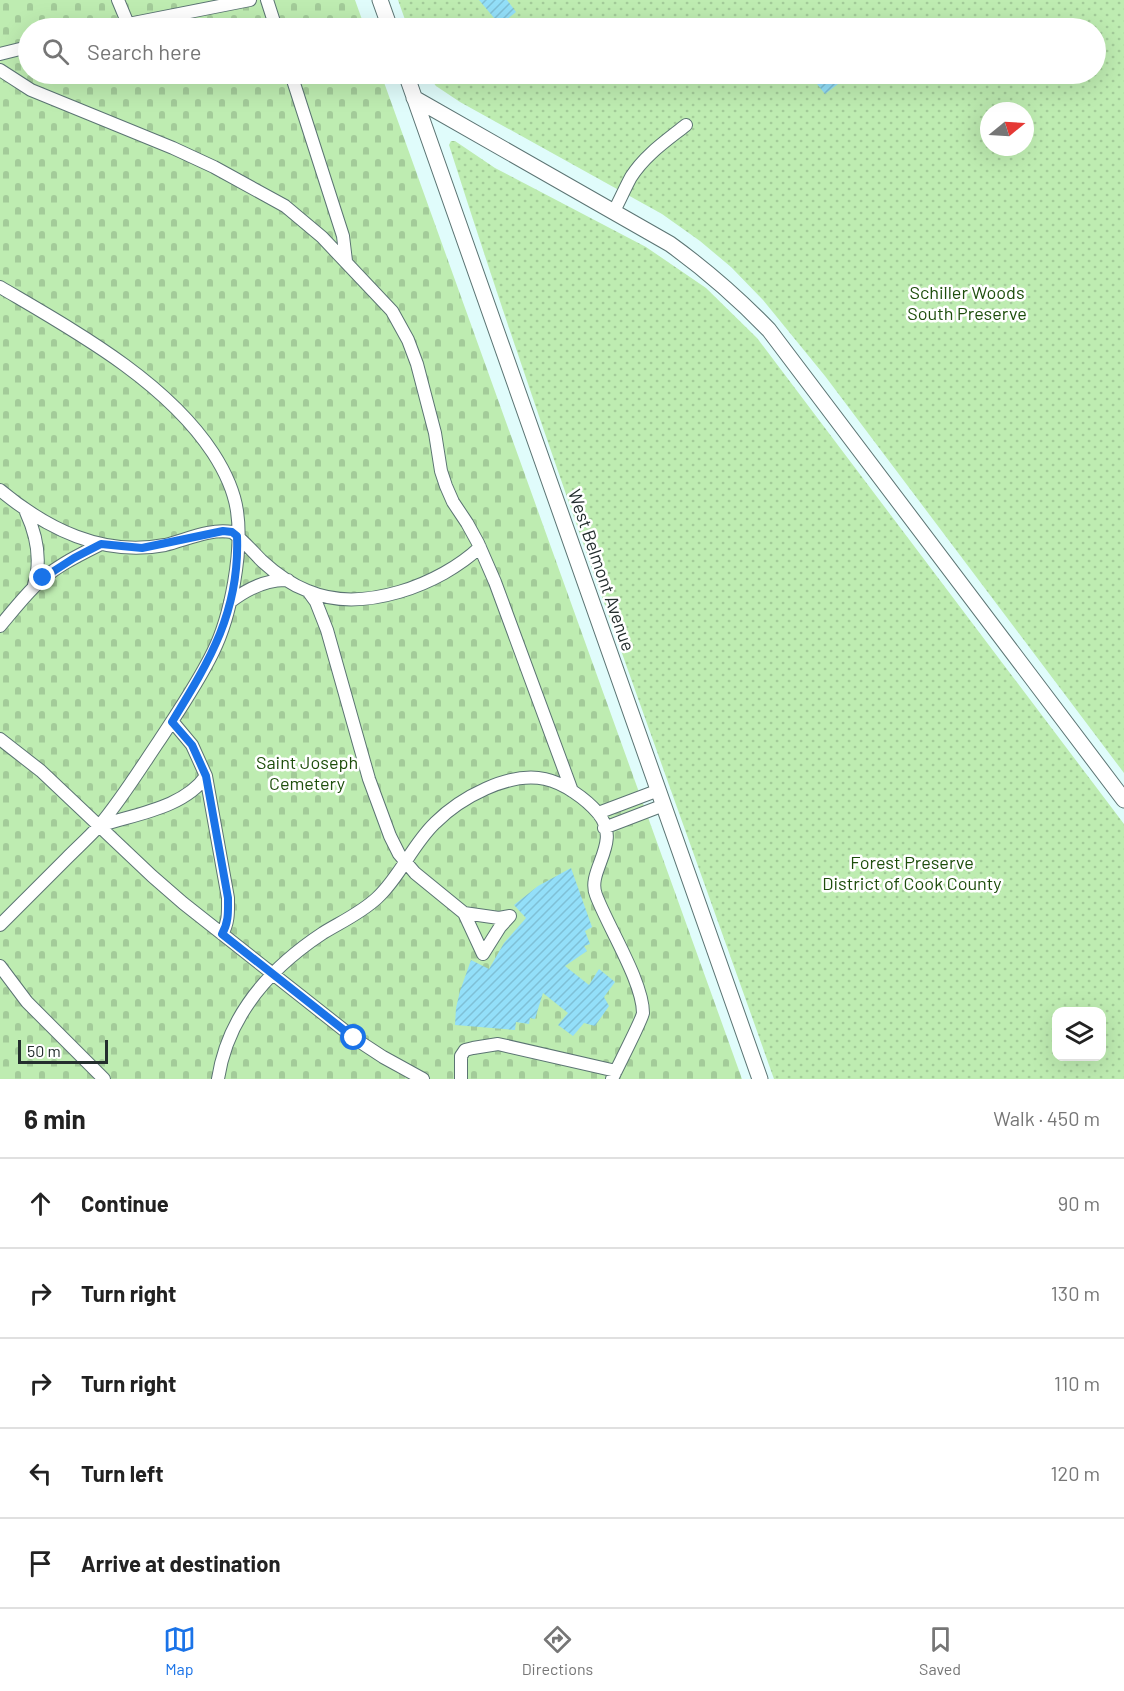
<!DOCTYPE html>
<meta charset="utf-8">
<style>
body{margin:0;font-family:Barlow,sans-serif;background:#f2f2f2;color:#222}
.controls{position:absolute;right:18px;bottom:18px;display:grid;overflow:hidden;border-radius:12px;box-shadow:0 6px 24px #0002}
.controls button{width:54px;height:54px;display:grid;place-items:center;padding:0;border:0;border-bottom:2px solid #e0e0e0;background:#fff;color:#222;font:30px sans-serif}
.compass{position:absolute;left:980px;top:102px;width:54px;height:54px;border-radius:50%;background:#fff;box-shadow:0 6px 24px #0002;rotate:72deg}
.scale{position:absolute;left:18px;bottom:15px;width:90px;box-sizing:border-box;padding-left:6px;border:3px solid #242e2e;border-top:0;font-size:16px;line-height:21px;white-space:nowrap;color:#242e2e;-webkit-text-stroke:4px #fff;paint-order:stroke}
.stop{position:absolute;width:18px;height:18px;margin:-14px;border:4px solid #1a73e8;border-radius:50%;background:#fff}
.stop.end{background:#1a73e8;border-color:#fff;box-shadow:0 2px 6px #0008}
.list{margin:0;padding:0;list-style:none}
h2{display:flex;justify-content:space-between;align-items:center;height:78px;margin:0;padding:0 24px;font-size:26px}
h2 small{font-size:20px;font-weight:400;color:#767676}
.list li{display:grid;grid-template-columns:39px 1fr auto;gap:18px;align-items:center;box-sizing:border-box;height:90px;padding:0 24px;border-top:2px solid #e0e0e0}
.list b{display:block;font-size:22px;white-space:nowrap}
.list em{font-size:20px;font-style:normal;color:#767676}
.icon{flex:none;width:33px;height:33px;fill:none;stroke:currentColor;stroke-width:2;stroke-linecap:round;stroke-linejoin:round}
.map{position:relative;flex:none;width:1124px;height:1079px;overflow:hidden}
.search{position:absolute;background:#fff;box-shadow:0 6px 24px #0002;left:18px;right:18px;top:18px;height:66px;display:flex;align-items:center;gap:15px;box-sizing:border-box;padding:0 21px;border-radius:33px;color:#767676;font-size:22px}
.sheet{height:528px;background:#fff}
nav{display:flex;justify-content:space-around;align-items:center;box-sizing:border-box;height:84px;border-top:2px solid #e0e0e0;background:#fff;font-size:16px;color:#767676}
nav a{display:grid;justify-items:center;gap:3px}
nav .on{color:#1a73e8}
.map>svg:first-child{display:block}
.cemetery{fill:url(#cemetery-stones)}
.park{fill:url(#park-dots);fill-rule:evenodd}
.building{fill:url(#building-hatch)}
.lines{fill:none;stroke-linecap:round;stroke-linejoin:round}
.minor-casing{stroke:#5b7473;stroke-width:14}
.major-casing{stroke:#5b7473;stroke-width:17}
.minor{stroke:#fff;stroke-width:12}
.major{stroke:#fff;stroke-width:15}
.route{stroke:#1a73e8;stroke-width:8}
.labels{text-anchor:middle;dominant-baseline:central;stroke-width:5;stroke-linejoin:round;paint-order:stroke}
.park-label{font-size:18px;fill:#1d4d0b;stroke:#fff}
.street-label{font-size:18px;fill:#242e2e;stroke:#fff}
</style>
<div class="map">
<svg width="1124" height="1079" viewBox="0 0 1124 1079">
<defs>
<pattern id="cemetery-stones" width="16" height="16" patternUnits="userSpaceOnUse" patternTransform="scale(1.5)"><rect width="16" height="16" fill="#beecb1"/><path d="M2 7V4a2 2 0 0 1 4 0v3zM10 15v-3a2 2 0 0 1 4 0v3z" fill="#a3cb99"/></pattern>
<pattern id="park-dots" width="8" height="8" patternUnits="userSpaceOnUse" patternTransform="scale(1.5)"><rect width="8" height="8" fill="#beecb1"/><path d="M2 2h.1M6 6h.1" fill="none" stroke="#a3cb99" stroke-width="1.8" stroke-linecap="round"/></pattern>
<pattern id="building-hatch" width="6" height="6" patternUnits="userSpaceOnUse" patternTransform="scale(1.5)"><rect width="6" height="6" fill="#93dff9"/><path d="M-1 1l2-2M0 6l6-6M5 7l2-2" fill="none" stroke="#7fc0d6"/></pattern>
</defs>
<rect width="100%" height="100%" fill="#e0fcfb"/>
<path class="cemetery" d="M0 0H355L365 28H28V74H381L742 1079H0Z"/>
<path class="park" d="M398 0H1124V773L825 376 763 300 731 267 700 241 662 214 460 102 436 86 427 74H1096V28H408ZM989 111H1025V147H989Z
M451 141H455L495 168 646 247 706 288 757 338 1124 824V1079H774C664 768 549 459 449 145ZM1056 1011H1102V1056H1056Z"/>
<path class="building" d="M479 0H507L516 12 500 25Z
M809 74H851L825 94Z
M571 868 592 927 585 931 590 944 584 946 587 951 565 966 589 985 599 969 615 982 604 997 609 1006 595 1026 584 1023 573 1036 558 1025 568 1013 543 993 535 1019 530 1018 529 1024 516 1022 515 1030 455 1025 456 1008 460 991 471 960 489 969 504 943 526 918 514 905 538 886Z"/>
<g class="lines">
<defs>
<path id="minor" d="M118 0 128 24
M267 0 276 28
M108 28 250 0
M0 54 28 47
M0 70 31 90 173 148 214 167 285 206 322 237 392 311 408 340 417 364 435 433 441 471 446 486 453 502 467 523 478 543 495 582 572 791
M291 74 343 236 346 261
M614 211C620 200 625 188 631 177 645 155 666 141 686 125
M0 287C73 330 165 380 213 453 224 470 234 490 237 511 243 551 231 616 213 652 198 683 178 712 159 741 140 769 121 800 99 826 89 837 78 847 67 858 45 880 22 903 0 925
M0 490C47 529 102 557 165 545 186 540 210 528 232 532 243 540 252 551 262 561 275 573 292 585 308 591 362 614 440 585 480 547
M26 512C37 536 42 560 34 585
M308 591 316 602 327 630 369 779 390 836 399 854 415 873 464 913 483 954 500 927 510 916 499 918 464 913
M230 602C247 589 266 579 288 580
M0 626C11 613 22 599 34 587 52 568 77 556 101 544
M172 721 192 745 206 776 228 898C228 911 229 922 222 934
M0 739 41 771 152 876 183 903 354 1038 383 1057 423 1079
M598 813 659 790
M99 826C135 814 184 808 206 776
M604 828 664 805
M0 966 27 1002 104 1079
M218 1079C228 1014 270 968 323 933 341 922 361 913 377 898 400 877 412 845 435 823 460 798 509 771 545 779 564 783 586 799 598 813 623 843 586 870 596 895 608 927 643 982 643 1013 642 1020 617 1068 612 1079
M461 1079V1056L465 1050 473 1048 498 1044 616 1071"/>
<path id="major" d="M380 0 390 28
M406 74 760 1079
M414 98 670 244C706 270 738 298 769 330L1124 800"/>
</defs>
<use href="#minor" class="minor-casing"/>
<use href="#major" class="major-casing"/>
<use href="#minor" class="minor"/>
<use href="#major" class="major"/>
</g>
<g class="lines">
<path class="route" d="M43 578 74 558 101 544 142 548 223 531 232 532 237 536C240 611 210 660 172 722L192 745 206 776 228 898C228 911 229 922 222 934L354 1038"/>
</g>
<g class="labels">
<g class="park-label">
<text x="967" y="292">Schiller Woods<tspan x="967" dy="21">South Preserve</tspan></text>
<text x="307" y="762">Saint Joseph<tspan x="307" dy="21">Cemetery</tspan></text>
<text x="912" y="862">Forest Preserve<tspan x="912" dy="21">District of Cook County</tspan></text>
</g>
<g class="street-label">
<text transform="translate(602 570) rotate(71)">West Belmont Avenue</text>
</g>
</g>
</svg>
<div class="controls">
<button><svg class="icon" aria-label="layers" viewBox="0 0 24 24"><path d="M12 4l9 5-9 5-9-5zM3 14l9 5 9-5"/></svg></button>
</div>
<svg class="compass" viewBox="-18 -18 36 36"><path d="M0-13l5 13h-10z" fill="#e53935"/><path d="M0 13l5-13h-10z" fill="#767676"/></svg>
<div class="scale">50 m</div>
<div class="stop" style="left:354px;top:1038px"></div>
<div class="stop end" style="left:43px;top:578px"></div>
<div class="search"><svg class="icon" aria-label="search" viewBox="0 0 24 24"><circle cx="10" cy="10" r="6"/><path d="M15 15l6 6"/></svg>Search here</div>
</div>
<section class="sheet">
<h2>6 min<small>Walk · 450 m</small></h2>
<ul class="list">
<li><svg class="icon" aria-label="ahead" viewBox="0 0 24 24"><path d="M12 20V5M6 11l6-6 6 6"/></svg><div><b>Continue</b></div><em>90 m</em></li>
<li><svg class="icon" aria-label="right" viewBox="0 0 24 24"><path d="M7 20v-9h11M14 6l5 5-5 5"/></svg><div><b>Turn right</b></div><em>130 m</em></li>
<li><svg class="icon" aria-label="right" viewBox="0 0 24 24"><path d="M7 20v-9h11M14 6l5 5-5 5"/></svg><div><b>Turn right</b></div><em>110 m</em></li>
<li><svg class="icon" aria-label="left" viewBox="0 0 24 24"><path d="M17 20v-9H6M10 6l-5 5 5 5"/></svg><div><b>Turn left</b></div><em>120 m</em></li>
<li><svg class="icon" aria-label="arrive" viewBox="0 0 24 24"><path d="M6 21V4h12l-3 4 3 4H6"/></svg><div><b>Arrive at destination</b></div></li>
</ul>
</section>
<nav>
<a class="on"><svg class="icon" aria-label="map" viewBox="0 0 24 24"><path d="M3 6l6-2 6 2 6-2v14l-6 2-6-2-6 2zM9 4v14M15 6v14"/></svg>Map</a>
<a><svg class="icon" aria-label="directions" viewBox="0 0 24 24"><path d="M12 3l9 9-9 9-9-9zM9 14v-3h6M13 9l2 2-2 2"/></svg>Directions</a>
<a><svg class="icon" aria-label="saved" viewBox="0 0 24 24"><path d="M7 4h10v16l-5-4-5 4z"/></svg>Saved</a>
</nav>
